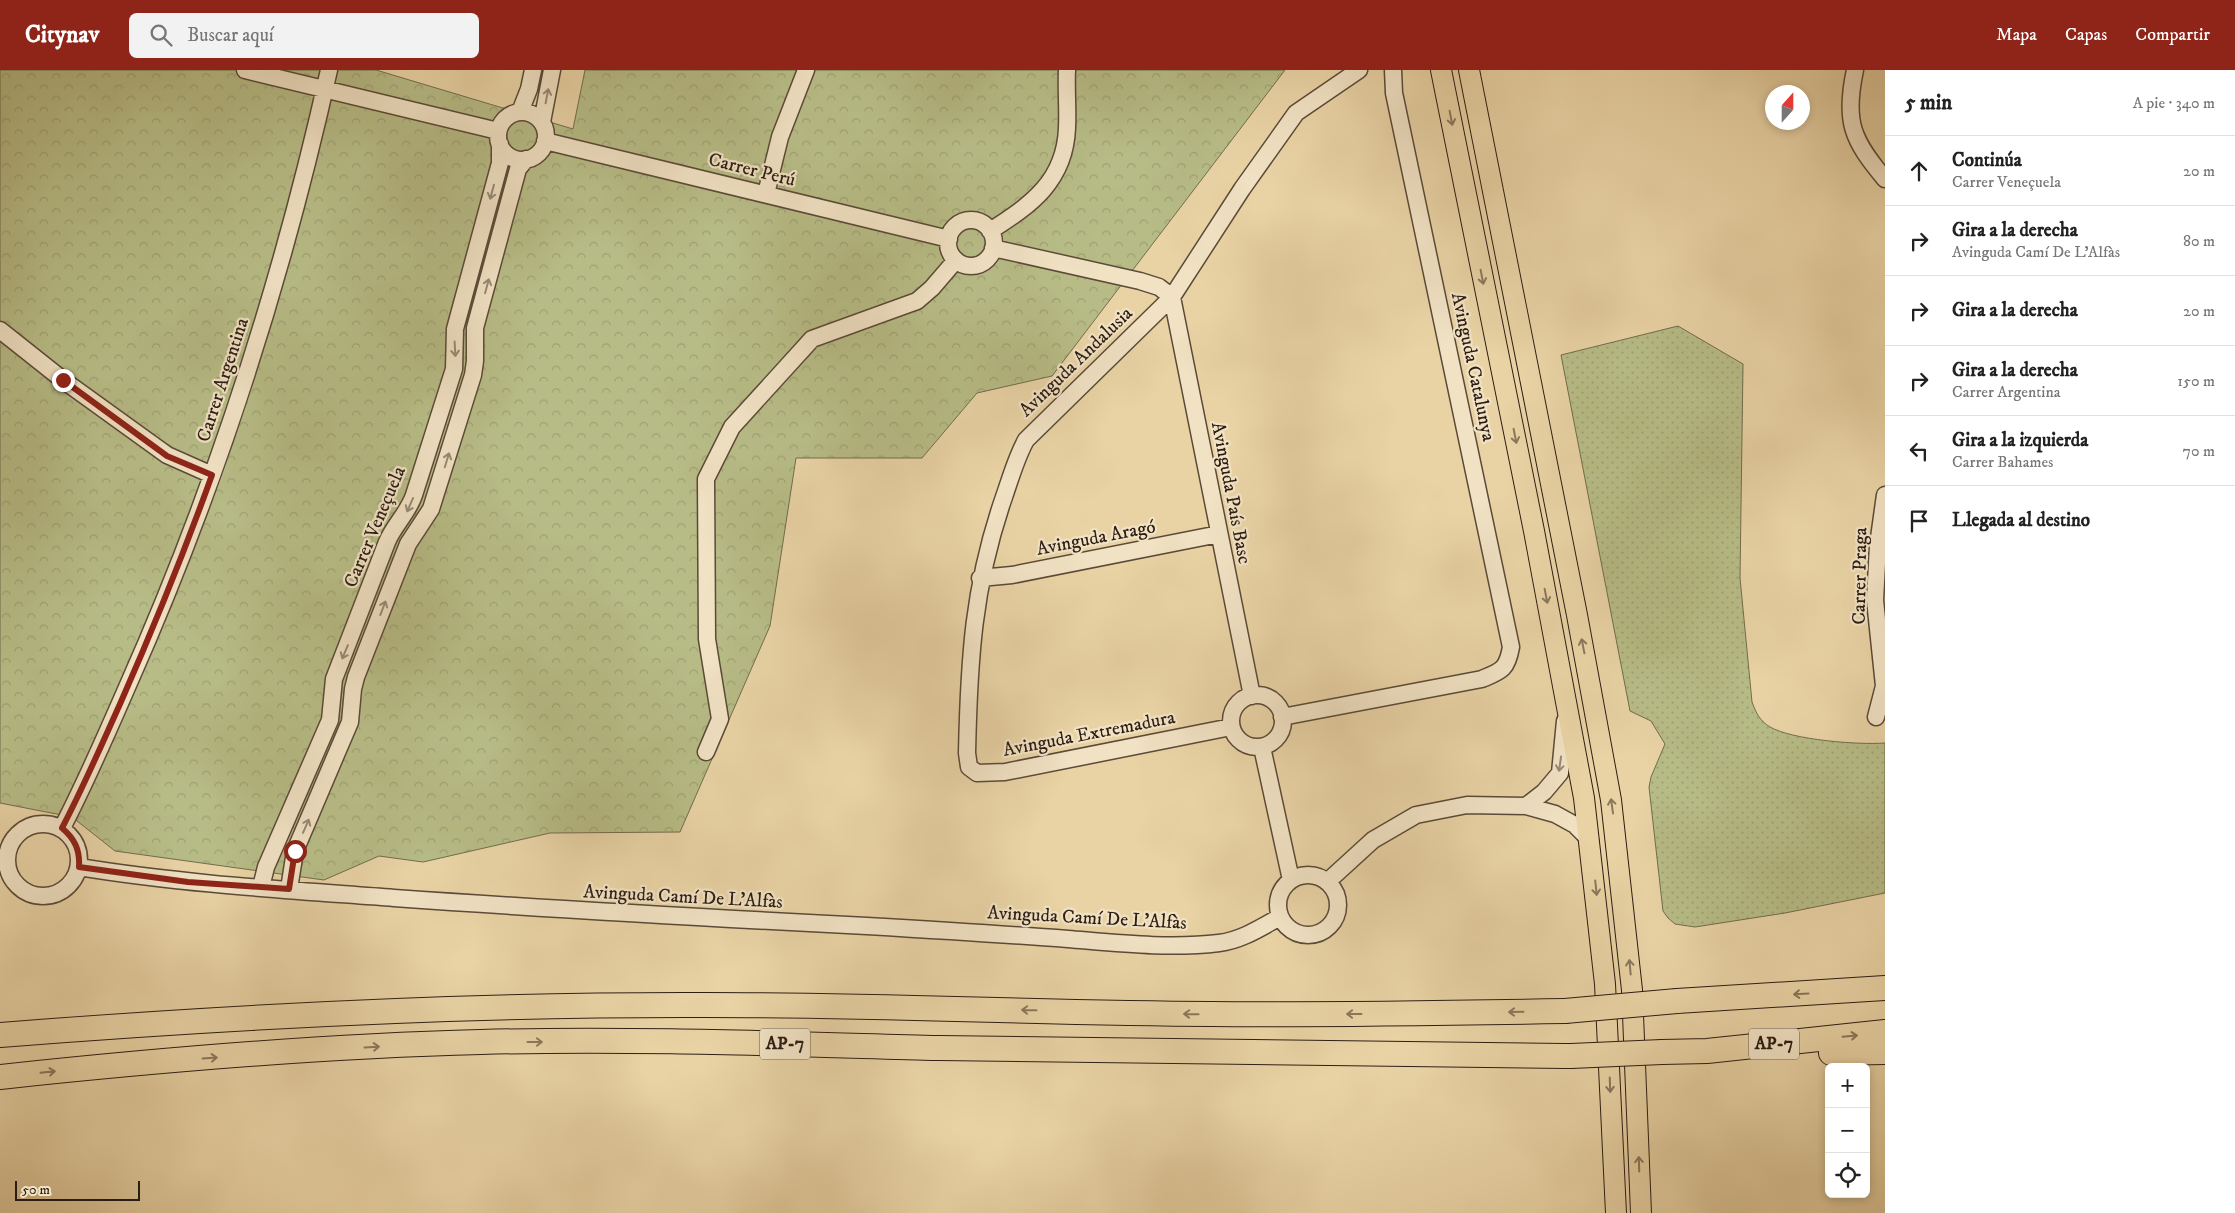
<!DOCTYPE html>
<html lang="es">
<meta charset="utf-8">
<style>
body{margin:0;font-family:"IM FELL DW Pica",serif;background:#f2f2f2;color:#222}
.controls{position:absolute;right:15px;bottom:15px;display:grid;overflow:hidden;border-radius:8px;box-shadow:0 2px 8px #0003}
.controls button{width:45px;height:45px;display:grid;place-items:center;padding:0;border:0;border-bottom:1px solid #e0e0e0;background:#fff;color:#222;font:25px sans-serif}
.compass{position:absolute;left:1765px;top:15px;width:45px;height:45px;border-radius:50%;background:#fff;box-shadow:0 2px 8px #0003;rotate:21deg}
.scale{position:absolute;left:15px;bottom:12px;width:125px;box-sizing:border-box;padding-left:5px;border:2px solid #2c1d14;border-top:0;font-size:14px;line-height:18px;white-space:nowrap;color:#2c1d14;-webkit-text-stroke:4px #f1e2c4;paint-order:stroke}
.stop{position:absolute;width:15px;height:15px;margin:-11px;border:4px solid #8f2418;border-radius:50%;background:#fff}
.stop.end{background:#8f2418;border-color:#fff;box-shadow:0 1px 5px #0008}
.list{margin:0;padding:0;list-style:none}
h2{display:flex;justify-content:space-between;align-items:center;height:65px;margin:0;padding:0 20px;font-size:21px}
h2 small{font-size:16px;font-weight:400;color:#767676}
.list li{display:grid;grid-template-columns:32px 1fr auto;gap:15px;align-items:center;box-sizing:border-box;height:70px;padding:0 20px;border-top:1px solid #e0e0e0}
.list b{display:block;font-size:19px;white-space:nowrap}
.list p{margin:0;font-size:16px;white-space:nowrap;color:#767676}
.list em{font-size:16px;font-style:normal;color:#767676}
.icon{flex:none;width:28px;height:28px;fill:none;stroke:currentColor;stroke-width:2;stroke-linecap:round;stroke-linejoin:round}
.map{position:relative;flex:none;width:1885px;height:1143px;overflow:hidden}
header{display:flex;align-items:center;gap:30px;box-sizing:border-box;height:70px;padding:0 25px;background:#8f2418;color:#fff}
header strong{font-size:24px}
nav{display:flex;gap:28px;margin-inline-start:auto;font-size:18px}
.search{width:350px;height:45px;background:#f2f2f2;display:flex;align-items:center;gap:12px;box-sizing:border-box;padding:0 18px;border-radius:8px;color:#767676;font-size:19px}
main{display:flex}
aside{flex:1;background:#fff}
.map>svg:first-child{display:block}
.grass{fill:url(#grass-dots);stroke:#726c4d}
.forest{fill:url(#forest-crowns);stroke:#726c4d}
.lines{fill:none;stroke-linecap:round;stroke-linejoin:round}
.minor-casing{stroke:#5b4a38;stroke-width:19}
.major-casing{stroke:#2c1d14;stroke-width:22}
.highway-casing{stroke:#2c1d14;stroke-width:26}
.minor{stroke:#f1e2c4;stroke-width:16}
.major{stroke:#e9d3a5;stroke-width:20}
.highway{stroke:#e9d3a5;stroke-width:24}
.highway-bridge-casing{stroke:#2c1d14;stroke-width:26;stroke-linecap:butt}
.highway-bridge{stroke:#e9d3a5;stroke-width:24}
.oneway{stroke:#988975}
.oneway2{stroke:#8a785c}
.route{stroke:#8f2418;stroke-width:6}
.labels{text-anchor:middle;dominant-baseline:central;stroke-width:4.5;stroke-linejoin:round;paint-order:stroke}
.shield{fill:#f1e2c4;stroke:#675849;stroke-width:1}
.shield-label{font-size:18px;font-weight:bold;fill:#2c1d14}
.street-label{font-size:19px;fill:#2c1d14;stroke:#f1e2c4}
</style>
<header>
<strong>Citynav</strong>
<div class="search"><svg class="icon" aria-label="search" viewBox="0 0 24 24"><circle cx="10" cy="10" r="6"/><path d="M15 15l6 6"/></svg>Buscar aquí</div>
<nav><a>Mapa</a><a>Capas</a><a>Compartir</a></nav>
</header>
<main>
<div class="map">
<svg width="1885" height="1143" viewBox="0 0 1885 1143">
<defs>
<pattern id="grass-dots" width="8" height="8" patternUnits="userSpaceOnUse" patternTransform="scale(1.25)"><rect width="8" height="8" fill="#b7bc86"/><path d="M2 2h.1M6 6h.1" fill="none" stroke="#9ea173" stroke-width="1.8" stroke-linecap="round"/></pattern>
<pattern id="forest-crowns" width="20" height="18" patternUnits="userSpaceOnUse" patternTransform="scale(1.25)"><rect width="20" height="18" fill="#b7bc86"/><path d="M2 6a3 3 0 1 1 6 0M12 15a3 3 0 1 1 6 0" fill="none" stroke="#9ea173"/></pattern>
</defs>
<rect width="100%" height="100%" fill="#e9d3a5"/>
<filter id="stains"><feTurbulence type="fractalNoise" baseFrequency=".004" numOctaves="4"/><feColorMatrix values="0 0 0 0 .2 0 0 0 0 .09 0 0 0 0 .02 0 0 0 .5 -.17"/></filter>
<radialGradient id="worn" r=".72"><stop offset=".6" stop-color="#630" stop-opacity="0"/><stop offset="1" stop-color="#630" stop-opacity=".3"/></radialGradient>
<path class="grass" d="M1678 256 1743 294 1740 508 1752 632C1756 643 1760 651 1770 657 1793 670 1858 675 1885 673V823L1785 843 1695 857 1675 854 1668 848 1663 841 1649 717 1651 707 1665 674 1651 651 1630 641 1561 285Z"/>
<path class="forest" d="M0 0H376L573 59 585 0H1285L1052 306 977 323 922 388H796L770 556 680 762 550 763 423 792 379 786 324 810 115 781 72 747 0 733Z"/>
<g class="lines">
<defs>
<path id="minor" d="M245 0 498 61
M1855 0C1844 51 1852 70 1885 109
M520 42 529 19 533 0
M498 66a24 24 0 1 1 48 0a24 24 0 1 1-48 0Z
M542 52 552 0
M545 71 949 169
M766 124 780 67 806 0
M948 173a23 23 0 1 1 46 0a23 23 0 1 1-46 0Z
M990 161C1031 135 1065 111 1067 58 1068 39 1066 19 1067 0
M993 178 1140 211 1159 217 1172 227 1252 626
M0 260 63 310 167 385 212 405
M980 508 1012 505 1219 464
M1231 651a26 26 0 1 1 52 0a26 26 0 1 1-52 0Z
M1282 647 1482 609C1501 601 1507 600 1511 577L1394 23 1393 0
M1876 647 1884 616 1875 530 1878 475 1885 425
M1231 657 1005 702 977 703 969 697 967 683C969 590 973 516 1004 427 1011 407 1016 388 1026 370L1172 227 1242 119 1296 43 1359 0
M1262 677 1291 810
M706 682 720 649 707 569 706 409 732 357 812 269 917 231 932 218 956 190
M1526 736 1544 722 1560 703 1565 651
M7 790a36 36 0 1 1 72 0a36 36 0 1 1-72 0Z
M62 758C86 712 107 663 128 615 216 417 282 211 329 0
M79 797C183 814 289 820 394 828 551 839 709 848 867 856 934 860 1001 864 1068 869 1117 873 1170 879 1219 873 1242 870 1260 858 1280 847
M1278 835a30 30 0 1 1 60 0a30 30 0 1 1-60 0Z
M1327 812 1373 770 1416 745 1467 735 1526 736 1555 744 1575 755 1590 770
M261 817 266 797 330 650 334 609 387 472C394 455 408 443 414 425L454 299 455 259 500 93V74
M289 819 295 781 350 652 353 619 356 607 408 474 431 439 473 305 475 291V258L518 99 526 89"/>
<path id="major" d="M1441 0 1534 461 1584 728 1605 914 1616 1143
M1469 0 1577 545 1611 730 1632 920 1641 1143"/>
<path id="highway" d="M1677 931 1885 918
M0 965C227 947 455 935 684 935 860 934 1035 943 1211 944 1329 945 1447 943 1565 941
M1662 982 1707 981 1885 962
M1831 983 1885 982
M0 1007C159 990 320 976 481 972 633 968 786 974 939 978 1149 982 1360 985 1571 986"/>
</defs>
<use href="#minor" class="minor-casing"/>
<use href="#major" class="major-casing"/>
<use href="#highway" class="highway-casing"/>
<use href="#minor" class="minor"/>
<use href="#major" class="major"/>
<use href="#highway" class="highway"/>
<defs>
<path id="highway-bridge" d="M1565 941 1677 931
M1571 986 1662 982"/>
</defs>
<use href="#highway-bridge" class="highway-bridge-casing"/>
<use href="#highway-bridge" class="highway-bridge"/>
</g>
<defs><path id="oneway-shaft" d="M-6 0H5M1.5-3L5.5 0L1.5 3" fill="none" stroke-width="1.6" stroke-linecap="round" stroke-linejoin="round" transform="scale(1.25)"/></defs>
<g class="oneway">
<use href="#oneway-shaft" transform="translate(547 26) rotate(-79)"/>
<use href="#oneway-shaft" transform="translate(492 122) rotate(105)"/>
<use href="#oneway-shaft" transform="translate(487 216) rotate(-75)"/>
<use href="#oneway-shaft" transform="translate(455 279) rotate(87)"/>
<use href="#oneway-shaft" transform="translate(447 390) rotate(-73)"/>
<use href="#oneway-shaft" transform="translate(410 435) rotate(114)"/>
<use href="#oneway-shaft" transform="translate(383 538) rotate(-69)"/>
<use href="#oneway-shaft" transform="translate(345 582) rotate(113)"/>
<use href="#oneway-shaft" transform="translate(1560 694) rotate(98)"/>
<use href="#oneway-shaft" transform="translate(306 756) rotate(-66)"/>
</g>
<g class="oneway2">
<use href="#oneway-shaft" transform="translate(1451 48) rotate(79)"/>
<use href="#oneway-shaft" transform="translate(1482 207) rotate(79)"/>
<use href="#oneway-shaft" transform="translate(1515 366) rotate(79)"/>
<use href="#oneway-shaft" transform="translate(1546 526) rotate(79)"/>
<use href="#oneway-shaft" transform="translate(1583 576) rotate(-101)"/>
<use href="#oneway-shaft" transform="translate(1612 736) rotate(-98)"/>
<use href="#oneway-shaft" transform="translate(1596 818) rotate(84)"/>
<use href="#oneway-shaft" transform="translate(1630 897) rotate(-95)"/>
<use href="#oneway-shaft" transform="translate(1801 924) rotate(177)"/>
<use href="#oneway-shaft" transform="translate(1029 940) rotate(-179)"/>
<use href="#oneway-shaft" transform="translate(1516 942) rotate(179)"/>
<use href="#oneway-shaft" transform="translate(1191 944) rotate(-179)"/>
<use href="#oneway-shaft" transform="translate(1354 944) rotate(180)"/>
<use href="#oneway-shaft" transform="translate(1850 966) rotate(-5)"/>
<use href="#oneway-shaft" transform="translate(535 972)"/>
<use href="#oneway-shaft" transform="translate(372 977) rotate(-3)"/>
<use href="#oneway-shaft" transform="translate(210 988) rotate(-4)"/>
<use href="#oneway-shaft" transform="translate(48 1002) rotate(-6)"/>
<use href="#oneway-shaft" transform="translate(1610 1015) rotate(88)"/>
<use href="#oneway-shaft" transform="translate(1639 1094) rotate(-92)"/>
</g>
<g class="lines">
<path class="route" d="M63 310 167 386 212 405C184 483 153 559 120 634 101 676 83 718 62 758 75 769 80 780 79 797L188 812 289 819 295 781"/>
</g>
<g class="labels">
<g class="shield">
<rect x="760" y="958.5" width="50" height="31" rx="4"/>
<rect x="1749" y="958.5" width="50" height="31" rx="4"/>
</g>
<g class="shield-label">
<text x="785" y="974">AP-7</text>
<text x="1774" y="974">AP-7</text>
</g>
<g class="street-label">
<text transform="translate(752 100) rotate(14)">Carrer Perú</text>
<text transform="translate(1076 292) rotate(-44)">Avinguda Andalusia</text>
<text transform="translate(1473 297) rotate(78)">Avinguda Catalunya</text>
<text transform="translate(223 310) rotate(-72)">Carrer Argentina</text>
<text transform="translate(1231 423) rotate(79)">Avinguda País Basc</text>
<text transform="translate(375 457) rotate(-67)">Carrer Veneçuela</text>
<text transform="translate(1096 468) rotate(-11)">Avinguda Aragó</text>
<text transform="translate(1860 506) rotate(-89)">Carrer Praga</text>
<text transform="translate(1089 664) rotate(-11)">Avinguda Extremadura</text>
<text transform="translate(683 827) rotate(3)">Avinguda Camí De L'Alfàs</text>
<text transform="translate(1087 848) rotate(3)">Avinguda Camí De L'Alfàs</text>
</g>
</g>
<rect width="100%" height="100%" filter="url(#stains)"/>
<rect width="100%" height="100%" fill="url(#worn)"/>
</svg>
<div class="controls">
<button>+</button>
<button>−</button>
<button><svg class="icon" aria-label="locate" viewBox="0 0 24 24"><circle cx="12" cy="12" r="6"/><path d="M12 2v4M12 18v4M2 12h4M18 12h4"/></svg></button>
</div>
<svg class="compass" viewBox="-18 -18 36 36"><path d="M0-13l5 13h-10z" fill="#e53935"/><path d="M0 13l5-13h-10z" fill="#767676"/></svg>
<div class="scale">50 m</div>
<div class="stop" style="left:295px;top:781px"></div>
<div class="stop end" style="left:63px;top:310px"></div>
</div>
<aside>
<h2>5 min<small>A pie · 340 m</small></h2>
<ul class="list">
<li><svg class="icon" aria-label="ahead" viewBox="0 0 24 24"><path d="M12 20V5M6 11l6-6 6 6"/></svg><div><b>Continúa</b><p>Carrer Veneçuela</p></div><em>20 m</em></li>
<li><svg class="icon" aria-label="right" viewBox="0 0 24 24"><path d="M7 20v-9h11M14 6l5 5-5 5"/></svg><div><b>Gira a la derecha</b><p>Avinguda Camí De L'Alfàs</p></div><em>80 m</em></li>
<li><svg class="icon" aria-label="right" viewBox="0 0 24 24"><path d="M7 20v-9h11M14 6l5 5-5 5"/></svg><div><b>Gira a la derecha</b></div><em>20 m</em></li>
<li><svg class="icon" aria-label="right" viewBox="0 0 24 24"><path d="M7 20v-9h11M14 6l5 5-5 5"/></svg><div><b>Gira a la derecha</b><p>Carrer Argentina</p></div><em>150 m</em></li>
<li><svg class="icon" aria-label="left" viewBox="0 0 24 24"><path d="M17 20v-9H6M10 6l-5 5 5 5"/></svg><div><b>Gira a la izquierda</b><p>Carrer Bahames</p></div><em>70 m</em></li>
<li><svg class="icon" aria-label="arrive" viewBox="0 0 24 24"><path d="M6 21V4h12l-3 4 3 4H6"/></svg><div><b>Llegada al destino</b></div></li>
</ul>
</aside>
</main>
